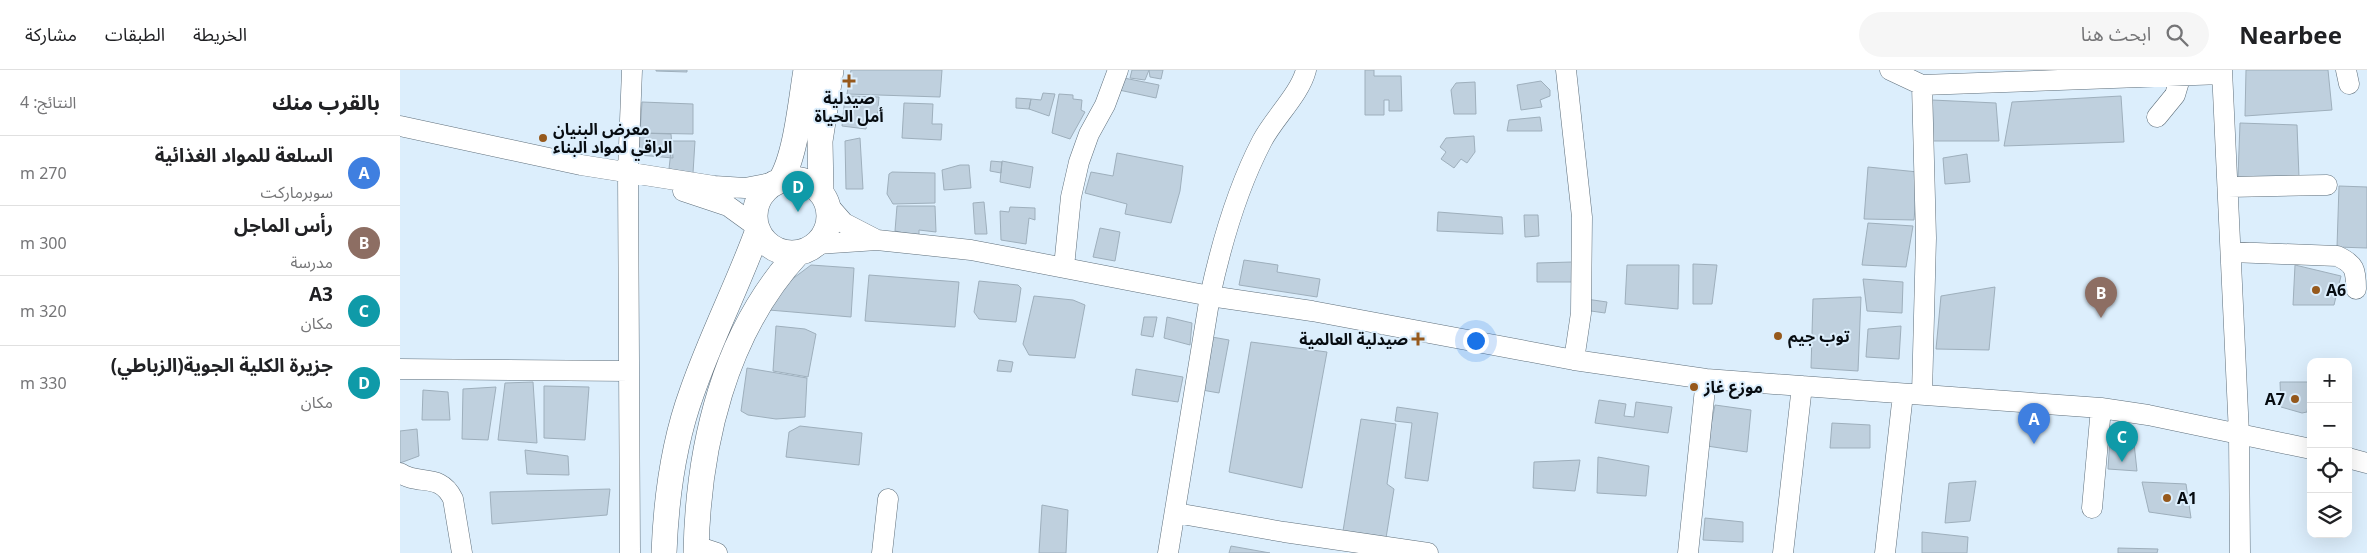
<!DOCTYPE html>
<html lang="ar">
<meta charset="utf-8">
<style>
body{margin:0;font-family:"Noto Sans","Noto Sans Arabic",sans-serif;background:#f6f6f6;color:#202124;direction:rtl}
.controls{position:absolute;right:15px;bottom:15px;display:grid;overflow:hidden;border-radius:10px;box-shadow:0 5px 20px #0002}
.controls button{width:45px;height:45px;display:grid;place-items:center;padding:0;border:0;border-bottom:1px solid #e0e0e0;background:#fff;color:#202124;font:25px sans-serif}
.you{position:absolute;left:1075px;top:270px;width:18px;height:18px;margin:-12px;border:4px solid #fff;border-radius:50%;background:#1a73e8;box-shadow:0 0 0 8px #1a73e833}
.badge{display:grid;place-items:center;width:32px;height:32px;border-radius:50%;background:#db2777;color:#fff;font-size:16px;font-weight:700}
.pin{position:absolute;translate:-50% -41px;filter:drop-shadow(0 1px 2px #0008)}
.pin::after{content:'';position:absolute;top:26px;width:18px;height:15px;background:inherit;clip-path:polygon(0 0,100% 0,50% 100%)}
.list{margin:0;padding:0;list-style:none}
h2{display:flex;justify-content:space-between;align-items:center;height:65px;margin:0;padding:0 20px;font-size:21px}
h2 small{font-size:16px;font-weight:400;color:#757577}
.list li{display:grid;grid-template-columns:32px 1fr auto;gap:15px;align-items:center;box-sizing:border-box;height:70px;padding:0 20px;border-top:1px solid #e0e0e0}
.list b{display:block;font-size:19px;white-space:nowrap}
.list p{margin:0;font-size:16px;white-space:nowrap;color:#757577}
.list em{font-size:16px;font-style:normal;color:#757577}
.icon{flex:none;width:28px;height:28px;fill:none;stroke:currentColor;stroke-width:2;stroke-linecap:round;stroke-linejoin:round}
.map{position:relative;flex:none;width:1967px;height:483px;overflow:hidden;direction:ltr}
header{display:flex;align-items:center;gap:30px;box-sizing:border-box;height:70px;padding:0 25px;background:#fff;border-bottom:1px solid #e0e0e0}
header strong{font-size:24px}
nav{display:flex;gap:28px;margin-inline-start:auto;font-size:18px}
.search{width:350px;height:45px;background:#f6f6f6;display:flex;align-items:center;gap:12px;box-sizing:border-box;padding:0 18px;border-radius:28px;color:#757577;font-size:19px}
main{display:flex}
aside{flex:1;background:#fff}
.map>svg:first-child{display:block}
.building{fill:#bfd0de;stroke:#9eafbc}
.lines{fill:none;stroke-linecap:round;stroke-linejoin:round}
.minor-casing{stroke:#5f6f7b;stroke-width:21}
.major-casing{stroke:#5f6f7b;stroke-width:26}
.minor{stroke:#fff;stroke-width:20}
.major{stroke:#fff;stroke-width:25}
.poi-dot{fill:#96591c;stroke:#dceefc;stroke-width:2}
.labels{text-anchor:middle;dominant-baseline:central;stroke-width:4;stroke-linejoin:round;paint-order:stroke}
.poi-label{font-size:16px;font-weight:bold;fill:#070c11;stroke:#dceefc;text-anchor:start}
</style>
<header>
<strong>Nearbee</strong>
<div class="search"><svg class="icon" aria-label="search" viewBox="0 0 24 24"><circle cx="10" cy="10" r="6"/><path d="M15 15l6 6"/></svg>ابحث هنا</div>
<nav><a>الخريطة</a><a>الطبقات</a><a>مشاركة</a></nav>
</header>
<main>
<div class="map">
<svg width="1967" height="483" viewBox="0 0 1967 483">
<rect width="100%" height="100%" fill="#dceefc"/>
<path class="building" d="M256 0H287V2L256 1Z
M451 0H542L540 27 447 24Z
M732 0H749L745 10 730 8Z
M749 0H763L761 9 750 7Z
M965 0H974V6H1001L1002 41H989V30H984V45H965Z
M1846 0H1928L1932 40 1845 46Z
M724 8 759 15 756 28 719 20Z
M1141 11 1150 20V26L1140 30 1142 37 1121 40 1117 15Z
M1075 12 1076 44H1054L1051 20 1056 13Z
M643 23 655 24 649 46 629 39 631 29 641 30Z
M659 24 673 25V29L682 30 681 40 685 42 670 69 652 63Z
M452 26 479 27 477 49 468 48 466 59 442 56 445 27Z
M1721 26 1724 72 1604 76 1612 32Z
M616 28 631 29 629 39 616 38Z
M1532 30 1596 33 1599 71H1531Z
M242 32 293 34V64L240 63Z
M504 33 533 34 532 54H542L541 70 502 68Z
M1140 47 1142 61H1107L1109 50Z
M1840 53 1897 55 1899 107H1838Z
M240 63 271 64 273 88 239 85Z
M1074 66 1075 82 1067 93 1061 89 1054 98 1041 89 1046 82 1040 77 1046 68Z
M460 68 463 119H446L445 71Z
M272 71H295L293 103 269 99Z
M717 83 783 96 780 121 771 153 725 144 727 134 685 123 691 102 713 106Z
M1567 84 1570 112 1545 114 1543 88Z
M591 91 602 92 601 103 590 101Z
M602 91 633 97 630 118 600 112Z
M560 95H569L571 118 544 120 542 100Z
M1468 97 1518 102 1514 150 1464 149Z
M492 102 535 103V133L493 134 487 124 489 104Z
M1939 116 1967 117V178L1937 177Z
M584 132 587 164H575L573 133Z
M497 136H535L536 162 519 160V166L495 161Z
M610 137 635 138V150L629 148 626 174 601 170 600 141 609 142Z
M1038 142 1102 147 1103 164 1037 161Z
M1124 145H1138L1139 166 1125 167Z
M1468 153 1513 156 1506 197 1462 195Z
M700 158 720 162 715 191 693 187Z
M844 190 878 195 877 202 920 209 917 227 839 215Z
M1172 192V212H1137V193Z
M1293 194 1317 195 1312 234H1293Z
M411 195 454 198 451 247 369 240 387 213Z
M1227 195H1279L1278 239 1225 234Z
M1895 195 1941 206 1934 235H1893Z
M469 205 559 212 555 257 465 251Z
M1463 209 1503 212 1502 243 1467 241Z
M579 211 618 215 621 218 616 252 579 249 574 242Z
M1595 217 1589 280 1536 279 1541 226Z
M634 226 673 230 685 235 675 288 629 285 623 274Z
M1461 227 1458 301 1411 298 1413 229Z
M1186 229 1207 232 1205 243 1184 240Z
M744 247H757L753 267 741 265Z
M767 247 792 253 790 275 764 268Z
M376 256 405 259 416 264 408 307 373 301Z
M1501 256 1499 289 1466 287 1468 259Z
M812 267 829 270 819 323 802 320Z
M851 272 927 282 902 418 829 402Z
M599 290 613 292 611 302 597 301Z
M347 298 407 308 405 347 376 349 348 345 341 341Z
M736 299 783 307 778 332 732 325Z
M133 312 137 373 98 370 105 313Z
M1880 312H1911L1907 342 1902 343 1881 337Z
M144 316 189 317 185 370 144 368Z
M96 317 88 370 62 369 63 319Z
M23 320 48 322 50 350H22Z
M1199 330 1226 334 1224 346 1234 347 1236 332 1272 337 1268 363 1195 353Z
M1315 335 1351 340 1347 382 1307 376Z
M997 337 1038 343 1028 411 1005 408 1012 353 995 351Z
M961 349 996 354 987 414 994 419 986 468 943 461Z
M1432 353 1470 355V378H1430Z
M400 356 462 363 459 395 386 387 389 362Z
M17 359 19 386 0 393V361Z
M1710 368 1734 373 1737 401 1708 399Z
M125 380 168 386 169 405 127 404Z
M1198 387 1249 396 1246 426 1197 423Z
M1180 390 1175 421 1133 418 1134 392Z
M1576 411 1570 451 1545 453 1549 413Z
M1742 412 1786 414 1791 448 1749 442Z
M210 419 207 445 92 454 90 422Z
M642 435 668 440 666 483H639Z
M1305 448 1343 452V472L1303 470Z
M1522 462 1568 467 1567 483H1522Z
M831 476 870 483H829Z
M1718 478 1758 479 1757 483H1718Z"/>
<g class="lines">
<defs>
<path id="minor" d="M1166 0 1182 147 1181 243 1174 290
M1490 0 1522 15 1822 4
M1822 0 1839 364 1840 483
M1946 0 1949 14
M1757 47 1775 25 1781 5
M0 56 181 95 314 116 345 118 376 112
M1829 117 1927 115
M283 121 328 136 357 157
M429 136 444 153 475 169
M417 174 477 170 571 180 810 226 912 241 1174 290 1306 309 1701 338 1748 345 1911 379
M1831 182 1937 186C1955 194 1956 200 1956 219
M664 197 671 127 679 92 689 64 705 35 718 0
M0 299 229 301
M1522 324 1526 168 1522 15
M1948 388 1967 393
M0 403C19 416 40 402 53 429L62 483
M1692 438 1701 338
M776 443 884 462 1028 483
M296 476 317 483
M230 483 228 102 232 0
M482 483 488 429
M768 483 810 226C821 175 838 117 862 71 874 48 900 24 906 0
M1288 483 1306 309
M1383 483 1402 316
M1485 483 1503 324"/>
<path id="major" d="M355 146a37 37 0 1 1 74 0a37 37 0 1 1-74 0Z
M380 111C396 87 401 29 406 0
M421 122 420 71 431 0
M264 483C266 429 273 374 292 322 311 267 338 215 358 160
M296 483C298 376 324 263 398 183"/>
</defs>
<use href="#minor" class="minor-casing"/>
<use href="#major" class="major-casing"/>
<use href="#minor" class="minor"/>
<use href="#major" class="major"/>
</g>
<g class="poi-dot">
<path d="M446.5 3.5h5v5h5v5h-5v5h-5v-5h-5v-5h5z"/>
<circle cx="143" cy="68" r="5"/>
<circle cx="1916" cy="220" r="5"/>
<circle cx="1378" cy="266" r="5"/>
<path d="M1015.5 261.5h5v5h5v5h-5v5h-5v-5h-5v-5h5z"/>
<circle cx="1294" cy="317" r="5"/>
<circle cx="1895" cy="329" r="5"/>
<circle cx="1767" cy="428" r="5"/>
</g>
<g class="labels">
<g class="poi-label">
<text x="449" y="28" text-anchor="middle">صيدلية<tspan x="449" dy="18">أمل الحياة</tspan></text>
<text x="153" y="59">معرض البنيان<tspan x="153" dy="18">الراقي لمواد البناء</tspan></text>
<text x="1926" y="220">A6</text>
<text x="1388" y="266">توب جيم</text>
<text x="1008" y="269" text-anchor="end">صيدلية العالمية</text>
<text x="1304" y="317">موزع غاز</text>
<text x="1885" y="329" text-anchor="end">A7</text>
<text x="1777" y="428">A1</text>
</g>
</g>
</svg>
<div class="controls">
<button>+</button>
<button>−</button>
<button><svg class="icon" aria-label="locate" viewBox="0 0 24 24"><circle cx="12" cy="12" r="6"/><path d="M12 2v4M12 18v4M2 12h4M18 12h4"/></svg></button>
<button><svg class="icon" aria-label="layers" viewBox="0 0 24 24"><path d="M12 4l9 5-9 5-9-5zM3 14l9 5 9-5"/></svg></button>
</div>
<div class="you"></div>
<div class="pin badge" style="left:1634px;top:374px;background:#3f7fe0">A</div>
<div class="pin badge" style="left:1701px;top:248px;background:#8d6e63">B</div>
<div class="pin badge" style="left:1722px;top:392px;background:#0f9aa8">C</div>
<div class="pin badge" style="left:398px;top:142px;background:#0f9aa8">D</div>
</div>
<aside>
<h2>بالقرب منك<small>النتائج: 4</small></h2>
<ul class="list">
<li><span class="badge" style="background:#3f7fe0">A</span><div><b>السلعة للمواد الغذائية</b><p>سوبرماركت</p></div><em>270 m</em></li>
<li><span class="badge" style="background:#8d6e63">B</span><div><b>رأس الماجل</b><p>مدرسة</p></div><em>300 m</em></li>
<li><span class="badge" style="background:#0f9aa8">C</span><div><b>A3</b><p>مكان</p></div><em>320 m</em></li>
<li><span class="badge" style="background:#0f9aa8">D</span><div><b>جزيرة الكلية الجوية(الزباطي)</b><p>مكان</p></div><em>330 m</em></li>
</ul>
</aside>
</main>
